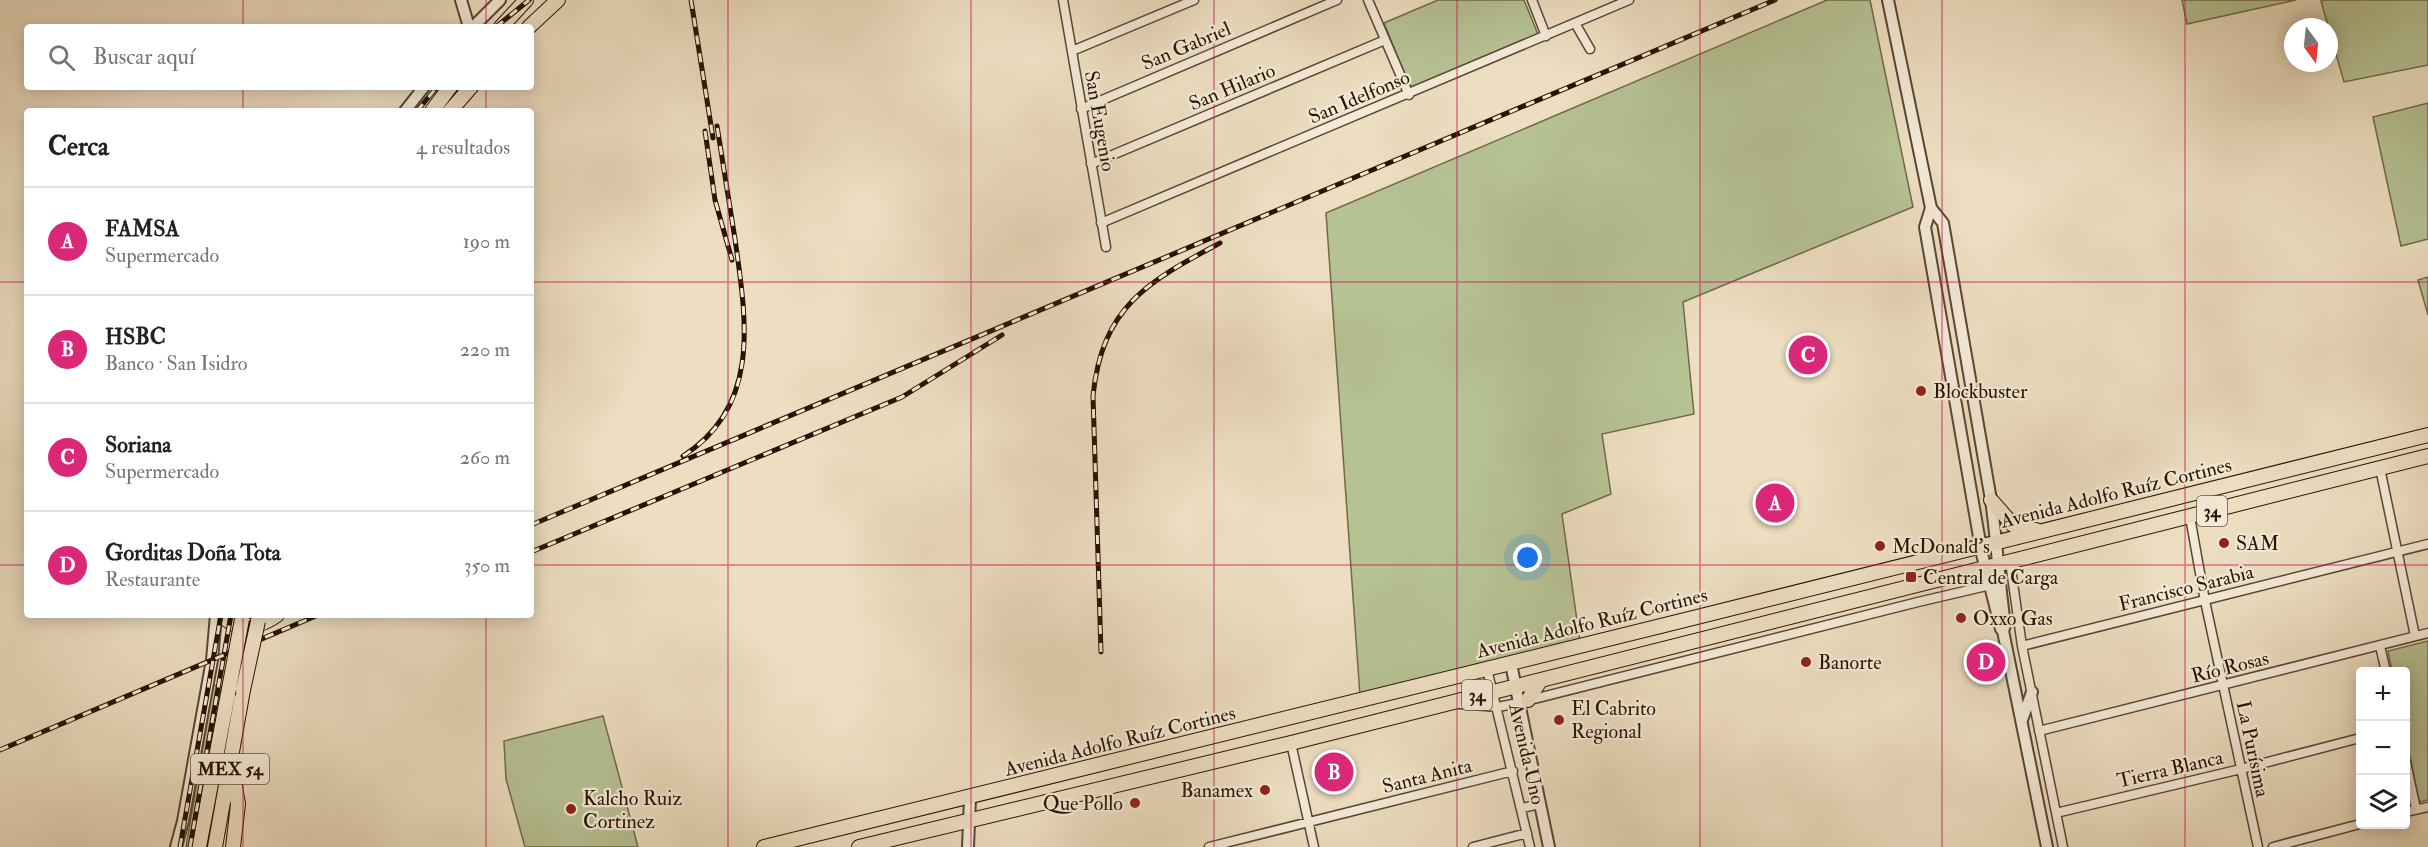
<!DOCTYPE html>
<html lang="es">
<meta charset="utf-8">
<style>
body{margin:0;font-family:"IM FELL Double Pica",serif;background:#f6f6f6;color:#222}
.controls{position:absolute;right:18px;bottom:18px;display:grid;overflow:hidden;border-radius:6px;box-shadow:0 3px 15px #0003}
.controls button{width:54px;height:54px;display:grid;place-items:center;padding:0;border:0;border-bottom:2px solid #e0e0e0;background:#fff;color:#222;font:30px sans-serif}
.compass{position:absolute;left:2284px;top:18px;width:54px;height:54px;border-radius:50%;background:#fff;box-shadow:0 3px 15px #0003;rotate:165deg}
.you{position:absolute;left:1528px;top:558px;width:21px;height:21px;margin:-15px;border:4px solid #fff;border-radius:50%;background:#1a73e8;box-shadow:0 0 0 9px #1a73e833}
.badge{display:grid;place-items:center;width:39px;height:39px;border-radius:50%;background:#db2777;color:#fff;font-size:20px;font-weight:700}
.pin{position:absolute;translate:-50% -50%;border:3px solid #fff;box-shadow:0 2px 6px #0006}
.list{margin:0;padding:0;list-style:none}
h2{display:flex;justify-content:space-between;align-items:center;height:78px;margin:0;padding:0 24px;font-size:26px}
h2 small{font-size:20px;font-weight:400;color:#767676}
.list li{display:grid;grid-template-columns:39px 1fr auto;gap:18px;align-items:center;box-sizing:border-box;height:108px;padding:0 24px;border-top:2px solid #e0e0e0}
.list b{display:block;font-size:22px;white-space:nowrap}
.list p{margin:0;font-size:20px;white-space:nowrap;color:#767676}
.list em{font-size:20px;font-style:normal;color:#767676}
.icon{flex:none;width:33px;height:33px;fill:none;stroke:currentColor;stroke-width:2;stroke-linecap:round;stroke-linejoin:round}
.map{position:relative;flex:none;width:2428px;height:847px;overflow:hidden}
.search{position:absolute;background:#fff;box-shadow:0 3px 15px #0003;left:24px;top:24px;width:510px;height:66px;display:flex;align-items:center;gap:15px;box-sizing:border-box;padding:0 21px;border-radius:6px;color:#767676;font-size:22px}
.panel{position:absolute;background:#fff;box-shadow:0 3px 15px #0003;left:24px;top:108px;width:510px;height:510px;border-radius:6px}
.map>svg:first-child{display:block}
.green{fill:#b6c294;stroke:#706a4a;stroke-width:1.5}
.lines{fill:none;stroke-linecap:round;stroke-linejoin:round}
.minor-casing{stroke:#5b4531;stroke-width:11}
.tertiary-casing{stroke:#5b4531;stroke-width:14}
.primary-casing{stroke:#2a1201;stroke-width:16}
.trunk-casing{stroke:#2a1201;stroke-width:16}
.minor{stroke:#f3ead7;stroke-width:8}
.tertiary{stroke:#f3ead7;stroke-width:10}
.primary{stroke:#eddec1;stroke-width:14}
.trunk{stroke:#eddec1;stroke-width:14}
.rail-casing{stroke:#2a1201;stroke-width:5}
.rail{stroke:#f3ead7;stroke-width:3;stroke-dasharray:9;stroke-linecap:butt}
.trunk-bridge-casing{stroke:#2a1201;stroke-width:16;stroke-linecap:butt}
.trunk-bridge{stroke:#eddec1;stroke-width:14}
.grid{fill:none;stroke:#c2185b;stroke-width:1.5;stroke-opacity:0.55}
.poi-dot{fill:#8f2418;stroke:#f3ead7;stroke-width:2}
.labels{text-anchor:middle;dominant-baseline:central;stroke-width:4.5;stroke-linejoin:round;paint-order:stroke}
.shield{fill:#f3ead7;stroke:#665341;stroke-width:1.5}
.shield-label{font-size:18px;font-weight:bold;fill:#2a1201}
.street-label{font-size:20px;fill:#2a1201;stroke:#f3ead7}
.poi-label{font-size:20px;fill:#2a1201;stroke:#f3ead7;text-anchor:start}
</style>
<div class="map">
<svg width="2428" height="847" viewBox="0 0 2428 847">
<rect width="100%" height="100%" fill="#eddec1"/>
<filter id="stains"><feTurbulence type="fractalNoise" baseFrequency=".00333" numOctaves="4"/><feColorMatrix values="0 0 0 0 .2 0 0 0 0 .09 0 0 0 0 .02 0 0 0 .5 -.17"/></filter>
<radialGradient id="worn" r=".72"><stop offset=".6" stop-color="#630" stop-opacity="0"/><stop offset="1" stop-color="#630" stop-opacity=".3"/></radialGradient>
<path class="green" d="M1438 0H1524L1537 32 1536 37 1415 88 1409 85 1384 23Z
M1827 0H1870L1913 207 1683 302 1694 414 1602 434 1611 494 1562 514 1580 642 1360 696 1326 213Z
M2182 0H2296L2187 24Z
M2326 0H2428V65L2344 82 2321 1Z
M2428 103V239L2401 246 2373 117Z
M2428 277V315L2418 280Z
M2428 641V800L2419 802 2406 736V672L2392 671 2388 651Z
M213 685 222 687 193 847H186Z
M603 716 638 847H525L506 779 504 741Z"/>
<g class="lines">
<defs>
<path id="minor" d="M1063 0 1106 247
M1368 0 1409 95
M1532 0 1546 36
M1575 23 1590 49
M1072 51 1194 0
M1081 109 1337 0
M1091 164 1385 40
M1101 223 1629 0
M2380 468 2415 636
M2190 517 2205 601 2258 847
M2010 562 2022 646 2063 847
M2022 646 2428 544
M2380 646 2386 672
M1487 669 1530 847
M1459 704 1498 707 1518 703 1918 602 1995 584
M2039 731 2428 633
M1291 743 1314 847
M2406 762 2416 809
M1522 808 1540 804
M2406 812 2428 807
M2056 813 2241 769 2360 738
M1209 847 1513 771
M1473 847 1527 833
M2273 847 2360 824"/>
<path id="tertiary" d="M461 0 469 27
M1888 0 1931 208 1925 227 1982 554 2001 629
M473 27 500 0
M405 111 424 87
M1931 208 1943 223 1991 500C1997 542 1999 583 2005 625L2003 631 2047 847
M1511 664 1549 847
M2022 720 2032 692
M176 847 183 821 212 660 216 615
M968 847 970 798"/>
<path id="primary" d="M1991 500 2013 525 2036 530
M1528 700 1540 681
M764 847C1320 713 1873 572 2428 435
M859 847 1291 743 2428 456"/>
<path id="trunk" d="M501 27 526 0
M529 27 558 0
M432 111 450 87
M450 111 471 87
M222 615C237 633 260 627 277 615
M232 769 238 804 233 847
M199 847 228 694
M215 847 243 690"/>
</defs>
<use href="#minor" class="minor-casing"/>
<use href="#tertiary" class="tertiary-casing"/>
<use href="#primary" class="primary-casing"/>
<use href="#trunk" class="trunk-casing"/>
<use href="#minor" class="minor"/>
<use href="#tertiary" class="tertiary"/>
<use href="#primary" class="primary"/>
<use href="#trunk" class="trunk"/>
<defs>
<path id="rail" d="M691 0 713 138
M496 27 529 0
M417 111 437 87
M705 131 715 200 732 260
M683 456C762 406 746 318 735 239 729 201 723 164 717 126
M531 525 1775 0
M531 552 902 397 1002 335
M1101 652 1093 396C1102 307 1147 282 1220 243
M0 750 318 615
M180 847 221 615
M190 847 231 615"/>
</defs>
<use href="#rail" class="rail-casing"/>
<use href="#rail" class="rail"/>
<defs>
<path id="trunk-bridge" d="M243 690 258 621
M228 694 242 619"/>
</defs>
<use href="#trunk-bridge" class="trunk-bridge-casing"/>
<use href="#trunk-bridge" class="trunk-bridge"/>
</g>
<path class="grid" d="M243 0V27M486 0V27M728 0V847M971 0V847M1214 0V847M1457 0V847M1700 0V847M1942 0V847M2185 0V847M243 87V111M486 87V111M0 282H27M531 282H2428M0 565H27M531 565H2428M243 615V847M486 615V847"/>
<g class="poi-dot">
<circle cx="1921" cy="391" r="6"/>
<circle cx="2224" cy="543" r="6"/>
<circle cx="1880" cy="546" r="6"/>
<rect x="1905" y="571" width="12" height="12" rx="3"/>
<circle cx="1961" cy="618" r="6"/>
<circle cx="1806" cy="662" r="6"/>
<circle cx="1559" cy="720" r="6"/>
<circle cx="1265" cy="790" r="6"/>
<circle cx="1135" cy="803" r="6"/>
<circle cx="571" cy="809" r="6"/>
</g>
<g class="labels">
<g class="shield">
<rect x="2197" y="496" width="30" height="30" rx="4.5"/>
<rect x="1462" y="680" width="30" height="30" rx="4.5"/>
<rect x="191" y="754" width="78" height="30" rx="4.5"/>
</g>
<g class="shield-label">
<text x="2212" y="511">34</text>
<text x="1477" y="695">34</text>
<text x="230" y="769">MEX 54</text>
</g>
<g class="street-label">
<text transform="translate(1186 46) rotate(-23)">San Gabriel</text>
<text transform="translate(1232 87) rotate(-23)">San Hilario</text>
<text transform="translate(1359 97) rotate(-23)">San Idelfonso</text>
<text transform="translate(1100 121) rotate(80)">San Eugenio</text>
<text transform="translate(2116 493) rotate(-14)">Avenida Adolfo Ruíz Cortines</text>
<text transform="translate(2186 588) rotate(-14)">Francisco Sarabia</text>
<text transform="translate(1592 623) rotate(-14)">Avenida Adolfo Ruíz Cortines</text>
<text transform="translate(2230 667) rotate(-14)">Río Rosas</text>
<text transform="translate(1120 741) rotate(-14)">Avenida Adolfo Ruíz Cortines</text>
<text transform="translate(2253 749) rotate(78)">La Purísima</text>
<text transform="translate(1527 754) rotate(77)">Avenida Uno</text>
<text transform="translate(2170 769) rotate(-13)">Tierra Blanca</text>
<text transform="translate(1427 776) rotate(-14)">Santa Anita</text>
</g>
<g class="poi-label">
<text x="1933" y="391">Blockbuster</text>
<text x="2236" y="543">SAM</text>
<text x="1892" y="546">McDonald's</text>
<text x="1923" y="577">Central de Carga</text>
<text x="1973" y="618">Oxxo Gas</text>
<text x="1818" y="662">Banorte</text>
<text x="1571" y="708">El Cabrito<tspan x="1571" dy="23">Regional</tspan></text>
<text x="1253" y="790" text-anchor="end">Banamex</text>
<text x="583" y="798">Kalcho Ruiz<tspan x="583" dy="23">Cortinez</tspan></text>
<text x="1123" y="803" text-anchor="end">Que Pollo</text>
</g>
</g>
<rect width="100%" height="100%" filter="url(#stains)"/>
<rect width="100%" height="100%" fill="url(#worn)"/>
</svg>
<div class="controls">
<button>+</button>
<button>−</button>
<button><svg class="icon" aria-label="layers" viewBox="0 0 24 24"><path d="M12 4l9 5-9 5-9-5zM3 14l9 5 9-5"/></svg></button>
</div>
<svg class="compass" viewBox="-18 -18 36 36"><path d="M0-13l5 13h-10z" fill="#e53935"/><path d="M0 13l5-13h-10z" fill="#767676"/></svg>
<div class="you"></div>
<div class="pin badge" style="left:1775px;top:503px">A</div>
<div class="pin badge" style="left:1334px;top:772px">B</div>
<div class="pin badge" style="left:1808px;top:355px">C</div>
<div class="pin badge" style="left:1986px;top:662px">D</div>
<div class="search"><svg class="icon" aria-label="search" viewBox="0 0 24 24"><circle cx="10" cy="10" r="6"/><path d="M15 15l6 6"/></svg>Buscar aquí</div>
<section class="panel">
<h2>Cerca<small>4 resultados</small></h2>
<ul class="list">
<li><span class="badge">A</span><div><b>FAMSA</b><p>Supermercado</p></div><em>190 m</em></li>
<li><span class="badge">B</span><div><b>HSBC</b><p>Banco · San Isidro</p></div><em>220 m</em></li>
<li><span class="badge">C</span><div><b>Soriana</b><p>Supermercado</p></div><em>260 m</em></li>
<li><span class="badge">D</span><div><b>Gorditas Doña Tota</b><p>Restaurante</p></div><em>350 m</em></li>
</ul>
</section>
</div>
